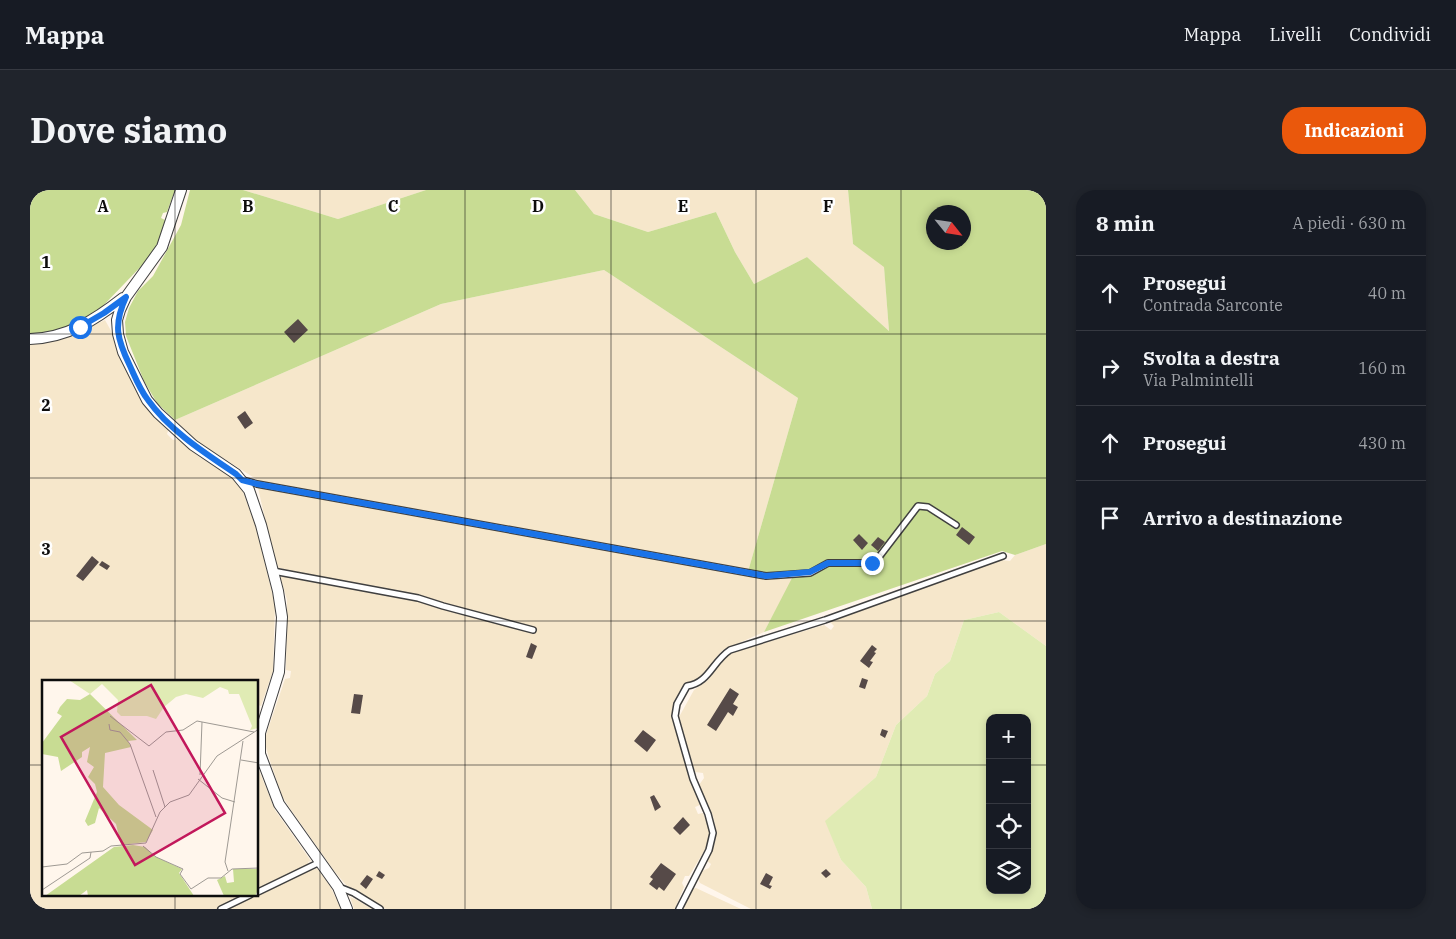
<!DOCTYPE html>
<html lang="it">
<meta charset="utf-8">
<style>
body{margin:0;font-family:"IBM Plex Serif",serif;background:#20242c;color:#f1f3f6}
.controls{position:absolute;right:15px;bottom:15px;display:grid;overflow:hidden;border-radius:10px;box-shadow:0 2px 8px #0003}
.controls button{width:45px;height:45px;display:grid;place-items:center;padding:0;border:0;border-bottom:1px solid #363941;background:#171b24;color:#f1f3f6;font:25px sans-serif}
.compass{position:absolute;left:896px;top:15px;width:45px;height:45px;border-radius:50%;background:#171b24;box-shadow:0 2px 8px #0003;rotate:120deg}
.stop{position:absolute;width:15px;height:15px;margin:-11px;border:4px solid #1a73e8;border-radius:50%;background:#fff}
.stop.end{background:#1a73e8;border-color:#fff;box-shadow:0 1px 5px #0008}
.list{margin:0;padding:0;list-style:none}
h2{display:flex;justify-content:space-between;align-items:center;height:65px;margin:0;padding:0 20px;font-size:21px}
h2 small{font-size:16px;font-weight:400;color:#9ea1a6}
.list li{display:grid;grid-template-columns:32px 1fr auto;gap:15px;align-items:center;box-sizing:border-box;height:75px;padding:0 20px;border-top:1px solid #363941}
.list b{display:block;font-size:19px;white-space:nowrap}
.list p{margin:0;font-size:16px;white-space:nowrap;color:#9ea1a6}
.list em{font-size:16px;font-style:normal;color:#9ea1a6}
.icon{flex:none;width:28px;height:28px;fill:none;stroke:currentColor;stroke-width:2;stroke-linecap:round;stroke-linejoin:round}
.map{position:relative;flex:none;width:1016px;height:719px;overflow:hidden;border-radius:20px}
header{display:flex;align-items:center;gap:30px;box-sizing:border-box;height:70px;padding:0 25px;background:#171b24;border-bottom:1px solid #363941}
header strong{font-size:24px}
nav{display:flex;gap:28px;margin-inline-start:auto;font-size:18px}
.intro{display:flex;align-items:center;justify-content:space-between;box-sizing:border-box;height:120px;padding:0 30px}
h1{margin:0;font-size:35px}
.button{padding:12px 22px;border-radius:20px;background:#ea580c;color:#fff;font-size:18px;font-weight:700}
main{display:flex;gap:30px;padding:0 30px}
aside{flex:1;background:#171b24;border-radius:20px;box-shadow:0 2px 8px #0003}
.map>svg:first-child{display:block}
.farmland{fill:#f6e7cb}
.green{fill:#e0ebb4;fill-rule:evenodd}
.forest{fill:#c8dc93;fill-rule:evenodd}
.building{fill:#564a48}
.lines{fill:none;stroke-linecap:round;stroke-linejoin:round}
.service-casing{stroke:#404040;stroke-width:8}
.minor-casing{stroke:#404040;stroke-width:12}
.service{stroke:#fff;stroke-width:5}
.minor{stroke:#fff;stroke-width:10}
.route{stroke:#1a73e8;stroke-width:6}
.grid{fill:none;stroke:#0d0d0d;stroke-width:1;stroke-opacity:0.55}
.inset-road{fill:none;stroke:#9e9993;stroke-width:1}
.view{fill:#c2185b;fill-opacity:0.15;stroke:#c2185b;stroke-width:2.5}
.inset-edge{fill:none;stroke:#0d0d0d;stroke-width:2.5}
.grid-label{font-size:16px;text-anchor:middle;font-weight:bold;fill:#0d0d0d;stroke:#fff;stroke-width:5;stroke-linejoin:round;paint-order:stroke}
</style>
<header>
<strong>Mappa</strong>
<nav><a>Mappa</a><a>Livelli</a><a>Condividi</a></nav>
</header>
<div class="intro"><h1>Dove siamo</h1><a class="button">Indicazioni</a></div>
<main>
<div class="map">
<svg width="1016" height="719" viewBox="0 0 1016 719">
<rect width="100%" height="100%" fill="#fff6ec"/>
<path class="farmland" d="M213 0H396L308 29Z
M545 0H818L823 54 854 76 859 141 777 67 724 94 705 62 686 22 618 42 564 24Z
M574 80 768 208 717 385 763 388 734 442 693 460 685 469 674 485 665 492H656L644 511 642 521 658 585 670 615 665 617 668 624 673 623 679 639V648L676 658 659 686H655L652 693 654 697 645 719H356L316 695 305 682 259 617 252 606 239 568 236 557V545L255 489 260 488 261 481 256 480 257 410 250 386 254 387V379L246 377 226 289 165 250 145 230 411 114Z
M75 130 85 148 101 191 112 209 139 238 137 244 143 250 148 249 168 266 202 287 208 293 213 302 226 337 245 415 243 481 231 516 228 515V492H14V705H228V578L245 620 281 671 278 672 283 680 287 678 300 696 311 719H0V152H19L35 148Z
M1016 354V456L969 422 934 430 920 471 905 484 897 506 866 535 846 587 796 631 811 670 836 697 842 719H721L670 693 668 689 672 681 679 678 681 674 676 670 684 655 686 648V640L683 626 669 595 674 588 673 583 665 582 649 527 664 500 678 490 691 473 701 463 794 435 801 440 804 436 800 432 971 370 980 371 985 365Z
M666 698 711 719H654L661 699Z
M320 707 327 710 342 719H324Z"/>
<path class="green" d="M969 422 1016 456V719H842L836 697 811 670 795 631 846 587 866 535 897 506 905 484 920 471 934 430ZM960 528H997V700H960Z"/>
<path class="forest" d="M0 0H145L137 22 133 23 131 28 135 30 128 52 121 66 70 119 48 133 29 141 0 144Z
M160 0H213L308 29 396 0H545L564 24 618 42 686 22 705 62 724 94 777 67 859 141 854 77 823 54 818 0H1016V354L985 365 972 361 734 442 762 388 717 385 768 208 574 80 411 114 145 230 127 213 114 191 96 146 95 132 99 118 108 101 123 86 151 35ZM904 22H934V52H904Z"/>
<path class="building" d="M268 129 278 140 264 153 254 142Z
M215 221 223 233 215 239 207 227Z
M932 337 945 347 939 355 926 345Z
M829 344 838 353 832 360 823 350Z
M848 347 855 352 848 361 841 355Z
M62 366 69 372 53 391 46 386Z
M72 371 80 376 77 380 69 375Z
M501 453 507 456 502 469 496 467Z
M842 455 847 459 844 462 846 463 840 471 843 472 839 478 830 471Z
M832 488 838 490 835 499 829 497Z
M700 498 709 504 703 514 708 517 703 526 698 522 686 541 677 535Z
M324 504 333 505 330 524 321 523Z
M852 539 858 541 855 548 850 545Z
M613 540 626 550 617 562 604 551Z
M624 605 631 617 625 621 620 607Z
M653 627 660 635 650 645 643 638Z
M631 673 646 684 634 701 629 697 627 700 619 694 623 689 620 687Z
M796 679 801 684 796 688 791 683Z
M349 681 355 685 352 689 346 686Z
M736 683 743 687 739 695 742 696 740 699 730 694Z
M337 685 343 689 336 699 330 694Z"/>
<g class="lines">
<defs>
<path id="service" d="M213 290 227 294 736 386 780 383 798 373H842L849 367 888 316 898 317 926 335
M243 381 388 408 413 416 503 440
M309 697 324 703 350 719
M228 702 290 672
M191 719 220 705
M649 719 679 660 683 643 678 624 663 589 645 526 647 514 657 496C679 493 682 472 700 460L795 430 973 366"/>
<path id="minor" d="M151 0 132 57 96 107 90 120 87 130 88 144 93 162 117 210 128 223 163 255 206 284 219 300 231 335 248 401 252 427 249 482 230 543V564L249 614 308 697 317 719
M0 149C37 148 65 130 93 108"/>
</defs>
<use href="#service" class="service-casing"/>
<use href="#minor" class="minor-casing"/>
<use href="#service" class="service"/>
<use href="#minor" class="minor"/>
</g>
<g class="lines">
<path class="route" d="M50 137 74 123 96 107C83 135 87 149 100 176 105 187 110 200 118 210 140 241 175 263 206 284L212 290 227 294 736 386 780 382 798 373H842"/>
</g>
<path class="grid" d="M145 0V492M290 0V719M435 0V719M581 0V719M726 0V719M871 0V719M0 144H1016M0 288H1016M0 431H1016M0 575H14M228 575H960M997 575H1016M145 705V719"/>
<g transform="translate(12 490)">
<rect width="216" height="216" fill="#fff6ec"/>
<path d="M27 0H216V48L208 50 210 46 197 14H187L186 10 178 7 161 18 144 14 134 17 122 27 114 39 105 36H79L75 32 76 20 60 4 48 14Z" fill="#e0ebb4"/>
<path d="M48 14 95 60 86 61 89 67 63 73 61 107 77 125 111 150 104 162 79 165 74 144 57 128 53 143 46 146 43 141 55 112 53 104 46 97 52 87 45 82 48 67 40 72V77L19 91 16 77 0 74V63L20 36 15 33 18 27 25 19 38 20ZM91 165 103 167 112 176 140 189 137 193 152 216H46L45 210 37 216H3L72 167ZM191 189H216V210L213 216H182L175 200 183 196 185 203 192 202Z" fill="#c8dc93"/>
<path class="inset-road" d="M68 36 107 66 124 52 141 50 155 41 212 52M67 44 68 50 78 52 88 64 114 137M199 80 217 83M111 90 123 127M158 95 160 42M156 99 180 118 193 122M101 166 114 177 141 189 138 194 149 209 166 198H179L190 189 217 188M0 187 25 184 40 173 61 171 69 166 104 163 118 132 128 122 147 115 175 76 217 49M186 191 183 182 201 61M0 210 48 178 49 172"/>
<path class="view" d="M109 5 183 133 93 185 19 57Z"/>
<rect width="216" height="216" class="inset-edge"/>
</g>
<g class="grid-label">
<text x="73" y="22">A</text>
<text x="218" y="22">B</text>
<text x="363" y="22">C</text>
<text x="508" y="22">D</text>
<text x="653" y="22">E</text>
<text x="798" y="22">F</text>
<text x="16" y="78">1</text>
<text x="16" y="221">2</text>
<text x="16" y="365">3</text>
</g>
</svg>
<div class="controls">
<button>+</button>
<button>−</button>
<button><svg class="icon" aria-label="locate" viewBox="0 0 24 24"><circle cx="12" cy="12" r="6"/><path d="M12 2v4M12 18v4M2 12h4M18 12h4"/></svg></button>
<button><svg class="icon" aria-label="layers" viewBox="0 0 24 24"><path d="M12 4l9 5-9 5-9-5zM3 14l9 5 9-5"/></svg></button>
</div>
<svg class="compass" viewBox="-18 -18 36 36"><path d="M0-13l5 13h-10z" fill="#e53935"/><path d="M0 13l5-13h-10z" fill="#9ea1a6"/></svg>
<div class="stop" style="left:50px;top:137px"></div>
<div class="stop end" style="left:842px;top:373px"></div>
</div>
<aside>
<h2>8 min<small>A piedi · 630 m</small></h2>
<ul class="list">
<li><svg class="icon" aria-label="ahead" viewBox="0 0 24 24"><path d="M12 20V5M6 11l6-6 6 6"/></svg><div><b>Prosegui</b><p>Contrada Sarconte</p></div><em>40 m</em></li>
<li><svg class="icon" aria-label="right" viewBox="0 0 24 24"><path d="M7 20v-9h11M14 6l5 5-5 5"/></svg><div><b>Svolta a destra</b><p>Via Palmintelli</p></div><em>160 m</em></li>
<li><svg class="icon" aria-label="ahead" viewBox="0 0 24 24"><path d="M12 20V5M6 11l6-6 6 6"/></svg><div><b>Prosegui</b></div><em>430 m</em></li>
<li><svg class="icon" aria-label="arrive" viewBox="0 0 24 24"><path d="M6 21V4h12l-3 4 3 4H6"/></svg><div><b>Arrivo a destinazione</b></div></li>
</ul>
</aside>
</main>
